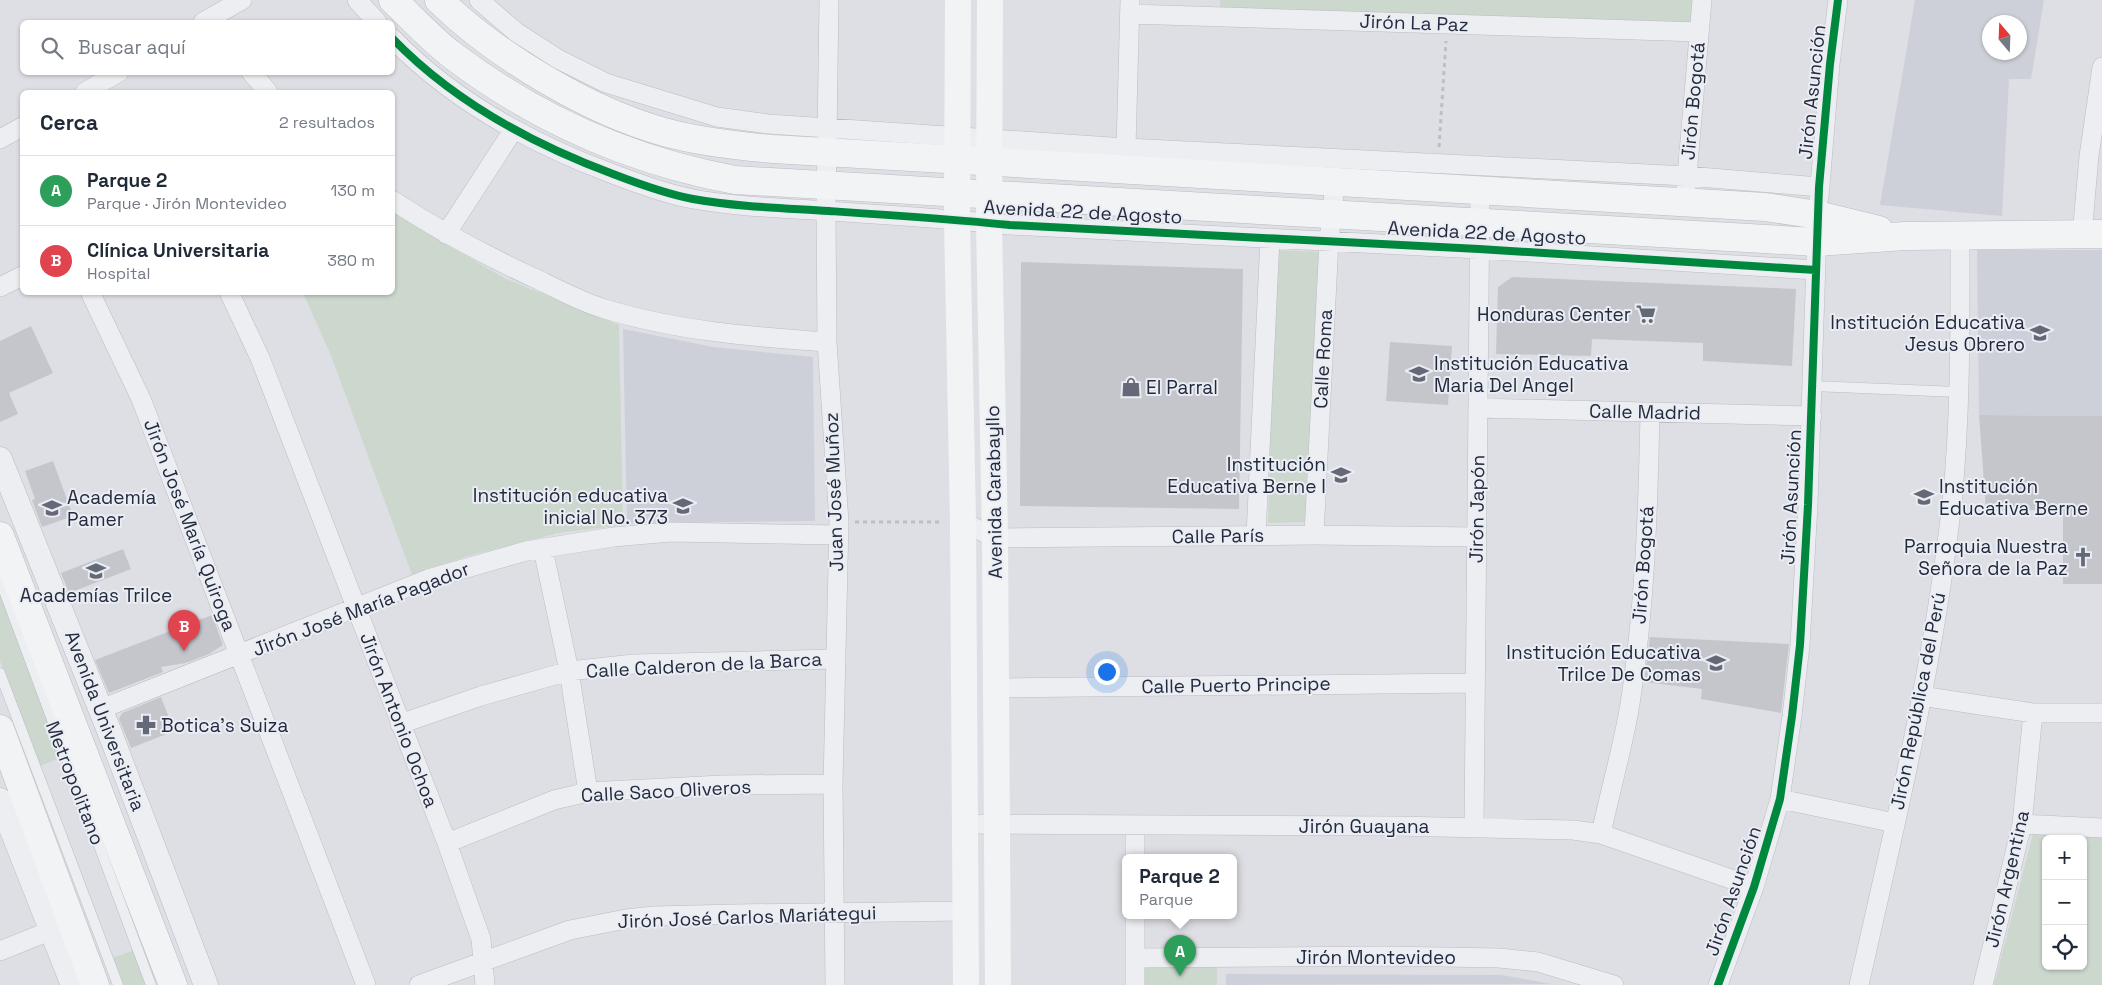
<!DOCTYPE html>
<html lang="es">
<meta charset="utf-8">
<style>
body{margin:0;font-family:"Space Grotesk",sans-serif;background:#f2f2f3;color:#1f2937}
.controls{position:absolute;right:15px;bottom:15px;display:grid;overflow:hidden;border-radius:8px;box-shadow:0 1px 4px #0004}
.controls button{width:45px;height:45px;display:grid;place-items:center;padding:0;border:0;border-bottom:1px solid #e0e1e3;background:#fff;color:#1f2937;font:25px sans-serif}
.compass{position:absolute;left:1982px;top:15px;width:45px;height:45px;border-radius:50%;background:#fff;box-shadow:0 1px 4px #0004;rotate:341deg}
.you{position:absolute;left:1106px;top:671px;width:18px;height:18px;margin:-12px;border:4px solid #fff;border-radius:50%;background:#1a73e8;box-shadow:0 0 0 8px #1a73e833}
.badge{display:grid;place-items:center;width:32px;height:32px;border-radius:50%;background:#0f766e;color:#fff;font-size:16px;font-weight:700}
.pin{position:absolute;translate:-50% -41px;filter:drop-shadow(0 1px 2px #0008)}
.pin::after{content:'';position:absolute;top:26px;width:18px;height:15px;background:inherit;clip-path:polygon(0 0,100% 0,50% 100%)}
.popup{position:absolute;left:1122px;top:854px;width:115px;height:65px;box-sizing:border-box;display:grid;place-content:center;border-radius:8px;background:#fff;filter:drop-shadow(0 1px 4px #0005);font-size:16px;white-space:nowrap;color:#747a83}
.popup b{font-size:19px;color:#1f2937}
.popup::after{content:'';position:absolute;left:50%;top:100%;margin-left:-10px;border:10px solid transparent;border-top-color:#fff}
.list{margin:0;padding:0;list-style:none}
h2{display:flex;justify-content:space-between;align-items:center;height:65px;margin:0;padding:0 20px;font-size:21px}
h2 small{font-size:16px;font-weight:400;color:#747a83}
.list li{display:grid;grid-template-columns:32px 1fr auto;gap:15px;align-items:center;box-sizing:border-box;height:70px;padding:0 20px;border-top:1px solid #e0e1e3}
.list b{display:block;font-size:19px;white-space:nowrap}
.list p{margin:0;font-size:16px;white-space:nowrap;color:#747a83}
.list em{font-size:16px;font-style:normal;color:#747a83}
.icon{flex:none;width:28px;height:28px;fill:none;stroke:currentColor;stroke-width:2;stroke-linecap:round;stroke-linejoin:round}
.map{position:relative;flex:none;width:2102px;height:985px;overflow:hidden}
.search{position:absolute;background:#fff;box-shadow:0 1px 4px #0004;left:20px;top:20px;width:375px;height:55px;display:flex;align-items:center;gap:12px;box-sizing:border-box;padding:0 18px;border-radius:8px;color:#747a83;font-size:19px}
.panel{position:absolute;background:#fff;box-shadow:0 1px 4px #0004;left:20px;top:90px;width:375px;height:205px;border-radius:8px}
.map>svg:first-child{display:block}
.built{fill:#ced0d9;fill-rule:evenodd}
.green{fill:#ccd7cd;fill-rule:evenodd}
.building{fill:#c5c6cc}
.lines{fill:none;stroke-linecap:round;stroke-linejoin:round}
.service-casing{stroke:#bbbcc1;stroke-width:11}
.minor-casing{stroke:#bbbcc1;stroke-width:20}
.tertiary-casing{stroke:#bbbcc1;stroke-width:25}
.primary-casing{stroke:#b9bcc2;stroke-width:29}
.path{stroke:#bdbec4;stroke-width:3;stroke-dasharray:4 4;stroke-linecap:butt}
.service{stroke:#edeef1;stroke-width:10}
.minor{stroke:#edeef1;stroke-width:19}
.tertiary{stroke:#edeef1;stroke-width:24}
.secondary{stroke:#f2f3f5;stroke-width:26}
.primary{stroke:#f2f3f5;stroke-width:28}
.cycleway-casing{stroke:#eaedf4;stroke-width:11}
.cycleway{stroke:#00873e;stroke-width:8}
.labels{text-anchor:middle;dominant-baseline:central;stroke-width:4;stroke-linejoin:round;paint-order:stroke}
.street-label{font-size:19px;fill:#242a3d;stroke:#eaedf4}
.poi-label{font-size:19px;fill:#242a3d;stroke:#eaedf4;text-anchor:end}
</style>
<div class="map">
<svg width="2102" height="985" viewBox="0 0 2102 985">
<rect width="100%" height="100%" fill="#dedfe4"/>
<path class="built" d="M1915 0H2044L2031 79H2009L2002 216 1880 205ZM1990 22H2020V52H1990Z
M1977 250H2102V416L1979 415Z
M623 329 713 347 813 357 815 521 627 523Z
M1226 974 1502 975 1552 984 1226 985Z"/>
<path class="green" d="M1220 0H1695L1691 22 1682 28 1220 7Z
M393 210 445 244 506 279 619 325 623 525 558 533 468 556 412 575 330 353 303 293 392 292Z
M1276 250 1319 252 1308 522 1268 523Z
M0 592 63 757 40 766 0 661Z
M2034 830 2102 835V985H1994ZM2046 839H2083V966H2046Z
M135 950 148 985H122L112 958Z
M1217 966V985H1144L1143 968Z"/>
<path class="building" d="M1021 262 1243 269 1239 509 1020 506Z
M1512 277 1796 289 1792 366 1703 361V343L1592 339 1591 356 1496 354 1498 287Z
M31 326 53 373 9 393 18 414 0 422V341Z
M1390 342 1452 346 1448 405 1386 401Z
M1979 415 2102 416V584H2063V510H1986Z
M53 461 73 516 42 527 32 500 35 499 25 471Z
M123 549 131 569 69 593 61 573Z
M212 615 223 645 209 654 186 663 161 667 163 672 109 693 95 660Z
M1650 637 1789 644 1781 713 1701 699 1702 689 1644 682Z
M161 697 174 731 131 748 119 719 122 713Z"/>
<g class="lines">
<defs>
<path id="service" d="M1813 386 1958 392
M0 580 151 985
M0 673 118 985"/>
<path id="minor" d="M357 0 377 22
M479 0 516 32 558 59 606 83 717 117 768 124 1126 148 1687 176 1819 187
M829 0 826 211 827 342 839 522 833 784 835 985
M1130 14 1699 32
M203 22 242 0
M392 38C453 101 532 144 613 174 639 184 666 194 693 199 738 207 783 208 829 211 889 215 950 219 1010 225L1479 249 1816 270
M251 72 268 92
M85 92 119 72
M0 139 22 127
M1126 148 1130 0
M1686 188 1702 0
M1819 198 1830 64 1838 0
M392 200C441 232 490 258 543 282 563 292 584 303 605 309 677 331 754 337 827 342
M446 234 514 129
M2082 235 2089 156 2102 67
M0 287 22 276
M90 292 141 399 366 985
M229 292 260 358 447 843 481 939 485 985
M1478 408 1812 416
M963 522 995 538 1314 535 1477 537
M1314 535 1329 241 1335 183
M1256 536 1270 238
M543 549 569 671 588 792
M996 688 1475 683
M1921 696 2033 713H2102
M101 709 428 579 526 551 613 537 671 532 838 535
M400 724 481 696 569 671 634 664 836 659
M1780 799 1895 823
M965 824 1396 826 1573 830 1601 834 1754 887
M2022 824 2102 828
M1135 826V857
M1474 828 1480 190
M1601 834C1610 791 1623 747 1630 704 1645 607 1648 510 1650 412
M447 843 554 800 588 792 722 785 833 784
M1135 915V985
M0 951 52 930
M1135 958 1384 956 1499 958 1538 962 1614 985
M419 985 570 930 626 919 654 916 735 914 965 911
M1718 985 1754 887 1780 799 1792 716 1800 645 1808 505 1817 230
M1859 985C1895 825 1934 665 1952 502 1961 413 1960 324 1960 235
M1983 985 2022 824 2033 713"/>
<path id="tertiary" d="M0 459 110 733 206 985
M0 800 73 985"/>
<path id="primary" d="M393 0C412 18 431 39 452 55 535 118 631 161 735 180L1817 242 1905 236 2102 234
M439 0C495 55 589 111 664 132 700 142 737 146 773 149L1765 207 1818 215 1879 230
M0 536 173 985
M0 729 95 985"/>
</defs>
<use href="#service" class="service-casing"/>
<use href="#minor" class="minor-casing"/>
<use href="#tertiary" class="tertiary-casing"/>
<use href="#primary" class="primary-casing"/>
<path class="path" d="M1439 147 1446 41
M855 522H943"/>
<use href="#service" class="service"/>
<use href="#minor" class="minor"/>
<use href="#tertiary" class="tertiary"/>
<path class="secondary" d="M958 0 957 220 963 522 966 985
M990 0 989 223 995 538 998 985"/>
<use href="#primary" class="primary"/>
<defs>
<path id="cycleway" d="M392 38C453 101 532 144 613 174 639 184 666 194 693 199 738 207 783 208 829 211 889 215 950 219 1010 225L1479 249 1816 270
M1718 985 1754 887 1780 799 1792 716 1800 645 1808 505 1819 187 1830 64 1838 0"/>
</defs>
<use href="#cycleway" class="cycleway-casing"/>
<use href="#cycleway" class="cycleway"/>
</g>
<defs>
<symbol id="supermarket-bare" viewBox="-9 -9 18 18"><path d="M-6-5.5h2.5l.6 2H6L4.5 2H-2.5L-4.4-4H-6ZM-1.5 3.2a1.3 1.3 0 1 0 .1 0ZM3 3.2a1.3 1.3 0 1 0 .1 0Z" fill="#656977" stroke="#eaedf4" stroke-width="2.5" paint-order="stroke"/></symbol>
<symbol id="school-bare" viewBox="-9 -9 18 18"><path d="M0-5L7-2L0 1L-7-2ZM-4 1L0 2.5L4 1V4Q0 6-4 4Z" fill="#656977" stroke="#eaedf4" stroke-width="2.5" paint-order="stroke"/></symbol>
<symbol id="shop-bare" viewBox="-9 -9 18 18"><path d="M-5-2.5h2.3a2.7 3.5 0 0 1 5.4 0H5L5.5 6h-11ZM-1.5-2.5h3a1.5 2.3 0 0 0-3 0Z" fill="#656977" stroke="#eaedf4" stroke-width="2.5" paint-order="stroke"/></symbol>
<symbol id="church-bare" viewBox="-9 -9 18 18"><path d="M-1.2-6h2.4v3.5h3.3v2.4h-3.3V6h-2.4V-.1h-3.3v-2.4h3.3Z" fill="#656977" stroke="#eaedf4" stroke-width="2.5" paint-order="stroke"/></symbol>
<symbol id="pharmacy-bare" viewBox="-9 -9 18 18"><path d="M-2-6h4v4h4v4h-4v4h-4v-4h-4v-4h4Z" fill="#656977" stroke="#eaedf4" stroke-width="2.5" paint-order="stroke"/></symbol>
</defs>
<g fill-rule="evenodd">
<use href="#supermarket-bare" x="1632" y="300" width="28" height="28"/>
<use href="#school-bare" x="2026" y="319" width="28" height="28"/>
<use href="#school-bare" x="1405" y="360" width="28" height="28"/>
<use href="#shop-bare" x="1117" y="373" width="28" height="28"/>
<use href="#school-bare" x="1327" y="461" width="28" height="28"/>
<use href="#school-bare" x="1910" y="483" width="28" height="28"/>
<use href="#school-bare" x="669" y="492" width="28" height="28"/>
<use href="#school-bare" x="38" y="494" width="28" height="28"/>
<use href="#church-bare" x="2069" y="543" width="28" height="28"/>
<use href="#school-bare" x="82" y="557" width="28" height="28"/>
<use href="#school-bare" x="1702" y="649" width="28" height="28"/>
<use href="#pharmacy-bare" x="132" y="711" width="28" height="28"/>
</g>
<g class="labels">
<g class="street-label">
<text transform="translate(1414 23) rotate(2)">Jirón La Paz</text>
<text transform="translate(1812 92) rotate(-84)">Jirón Asunción</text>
<text transform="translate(1693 101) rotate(-85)">Jirón Bogotá</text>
<text transform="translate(1083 212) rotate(3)">Avenida 22 de Agosto</text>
<text transform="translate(1487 233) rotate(3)">Avenida 22 de Agosto</text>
<text transform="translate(1323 359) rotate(-87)">Calle Roma</text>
<text transform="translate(1645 412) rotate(1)">Calle Madrid</text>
<text transform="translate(834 492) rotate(-92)">Juan José Muñoz</text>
<text transform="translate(994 492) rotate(-91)">Avenida Carabayllo</text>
<text transform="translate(1791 497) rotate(-87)">Jirón Asunción</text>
<text transform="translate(1477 509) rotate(-89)">Jirón Japón</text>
<text transform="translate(190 525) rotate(69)">Jirón José María Quiroga</text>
<text transform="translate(1218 536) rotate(-1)">Calle París</text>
<text transform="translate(1643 565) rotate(-86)">Jirón Bogotá</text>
<text transform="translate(361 609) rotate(-21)">Jirón José María Pagador</text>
<text transform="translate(704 665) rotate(-3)">Calle Calderon de la Barca</text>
<text transform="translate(1236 685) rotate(-1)">Calle Puerto Principe</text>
<text transform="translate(1918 701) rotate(-79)">Jirón República del Perú</text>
<text transform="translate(399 720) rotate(69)">Jirón Antonio Ochoa</text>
<text transform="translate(105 721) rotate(69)">Avenida Universitaria</text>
<text transform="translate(75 783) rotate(69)">Metropolitano</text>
<text transform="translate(666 791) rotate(-3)">Calle Saco Oliveros</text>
<text x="1364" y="826">Jirón Guayana</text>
<text transform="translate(2007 879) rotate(-77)">Jirón Argentina</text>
<text transform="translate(1733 891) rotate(-71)">Jirón Asunción</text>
<text transform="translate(747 917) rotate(-2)">Jirón José Carlos Mariátegui</text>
<text x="1376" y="957">Jirón Montevideo</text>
</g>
<g class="poi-label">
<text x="1631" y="314">Honduras Center</text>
<text x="2025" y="322">Institución Educativa<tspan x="2025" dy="22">Jesus Obrero</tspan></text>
<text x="1434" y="363" text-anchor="start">Institución Educativa<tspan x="1434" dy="22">Maria Del Angel</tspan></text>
<text x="1146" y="387" text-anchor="start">El Parral</text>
<text x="1326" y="464">Institución<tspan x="1326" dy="22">Educativa Berne I</tspan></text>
<text x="1939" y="486" text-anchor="start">Institución<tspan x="1939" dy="22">Educativa Berne</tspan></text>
<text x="668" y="495">Institución educativa<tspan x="668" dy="22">inicial No. 373</tspan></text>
<text x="67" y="497" text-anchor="start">Academía<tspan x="67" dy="22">Pamer</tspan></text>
<text x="2068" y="546">Parroquia Nuestra<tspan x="2068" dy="22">Señora de la Paz</tspan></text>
<text x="96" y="595" text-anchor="middle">Academías Trilce</text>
<text x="1701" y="652">Institución Educativa<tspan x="1701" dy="22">Trilce De Comas</tspan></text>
<text x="161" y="725" text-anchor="start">Botica's Suiza</text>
</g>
</g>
</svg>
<div class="controls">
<button>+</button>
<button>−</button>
<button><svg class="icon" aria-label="locate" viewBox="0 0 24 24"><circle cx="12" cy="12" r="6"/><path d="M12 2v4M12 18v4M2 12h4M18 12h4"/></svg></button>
</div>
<svg class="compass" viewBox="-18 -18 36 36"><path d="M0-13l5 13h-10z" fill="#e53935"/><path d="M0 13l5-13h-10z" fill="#747a83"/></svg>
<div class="you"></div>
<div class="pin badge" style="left:1180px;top:976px;background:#2e9e5b">A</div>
<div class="popup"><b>Parque 2</b>Parque</div>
<div class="pin badge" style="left:184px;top:651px;background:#e0444e">B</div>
<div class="search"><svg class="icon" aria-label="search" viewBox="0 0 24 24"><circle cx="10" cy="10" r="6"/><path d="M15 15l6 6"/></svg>Buscar aquí</div>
<section class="panel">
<h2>Cerca<small>2 resultados</small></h2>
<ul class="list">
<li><span class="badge" style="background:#2e9e5b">A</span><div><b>Parque 2</b><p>Parque · Jirón Montevideo</p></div><em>130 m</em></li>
<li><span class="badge" style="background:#e0444e">B</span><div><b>Clínica Universitaria</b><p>Hospital</p></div><em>380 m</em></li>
</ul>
</section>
</div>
